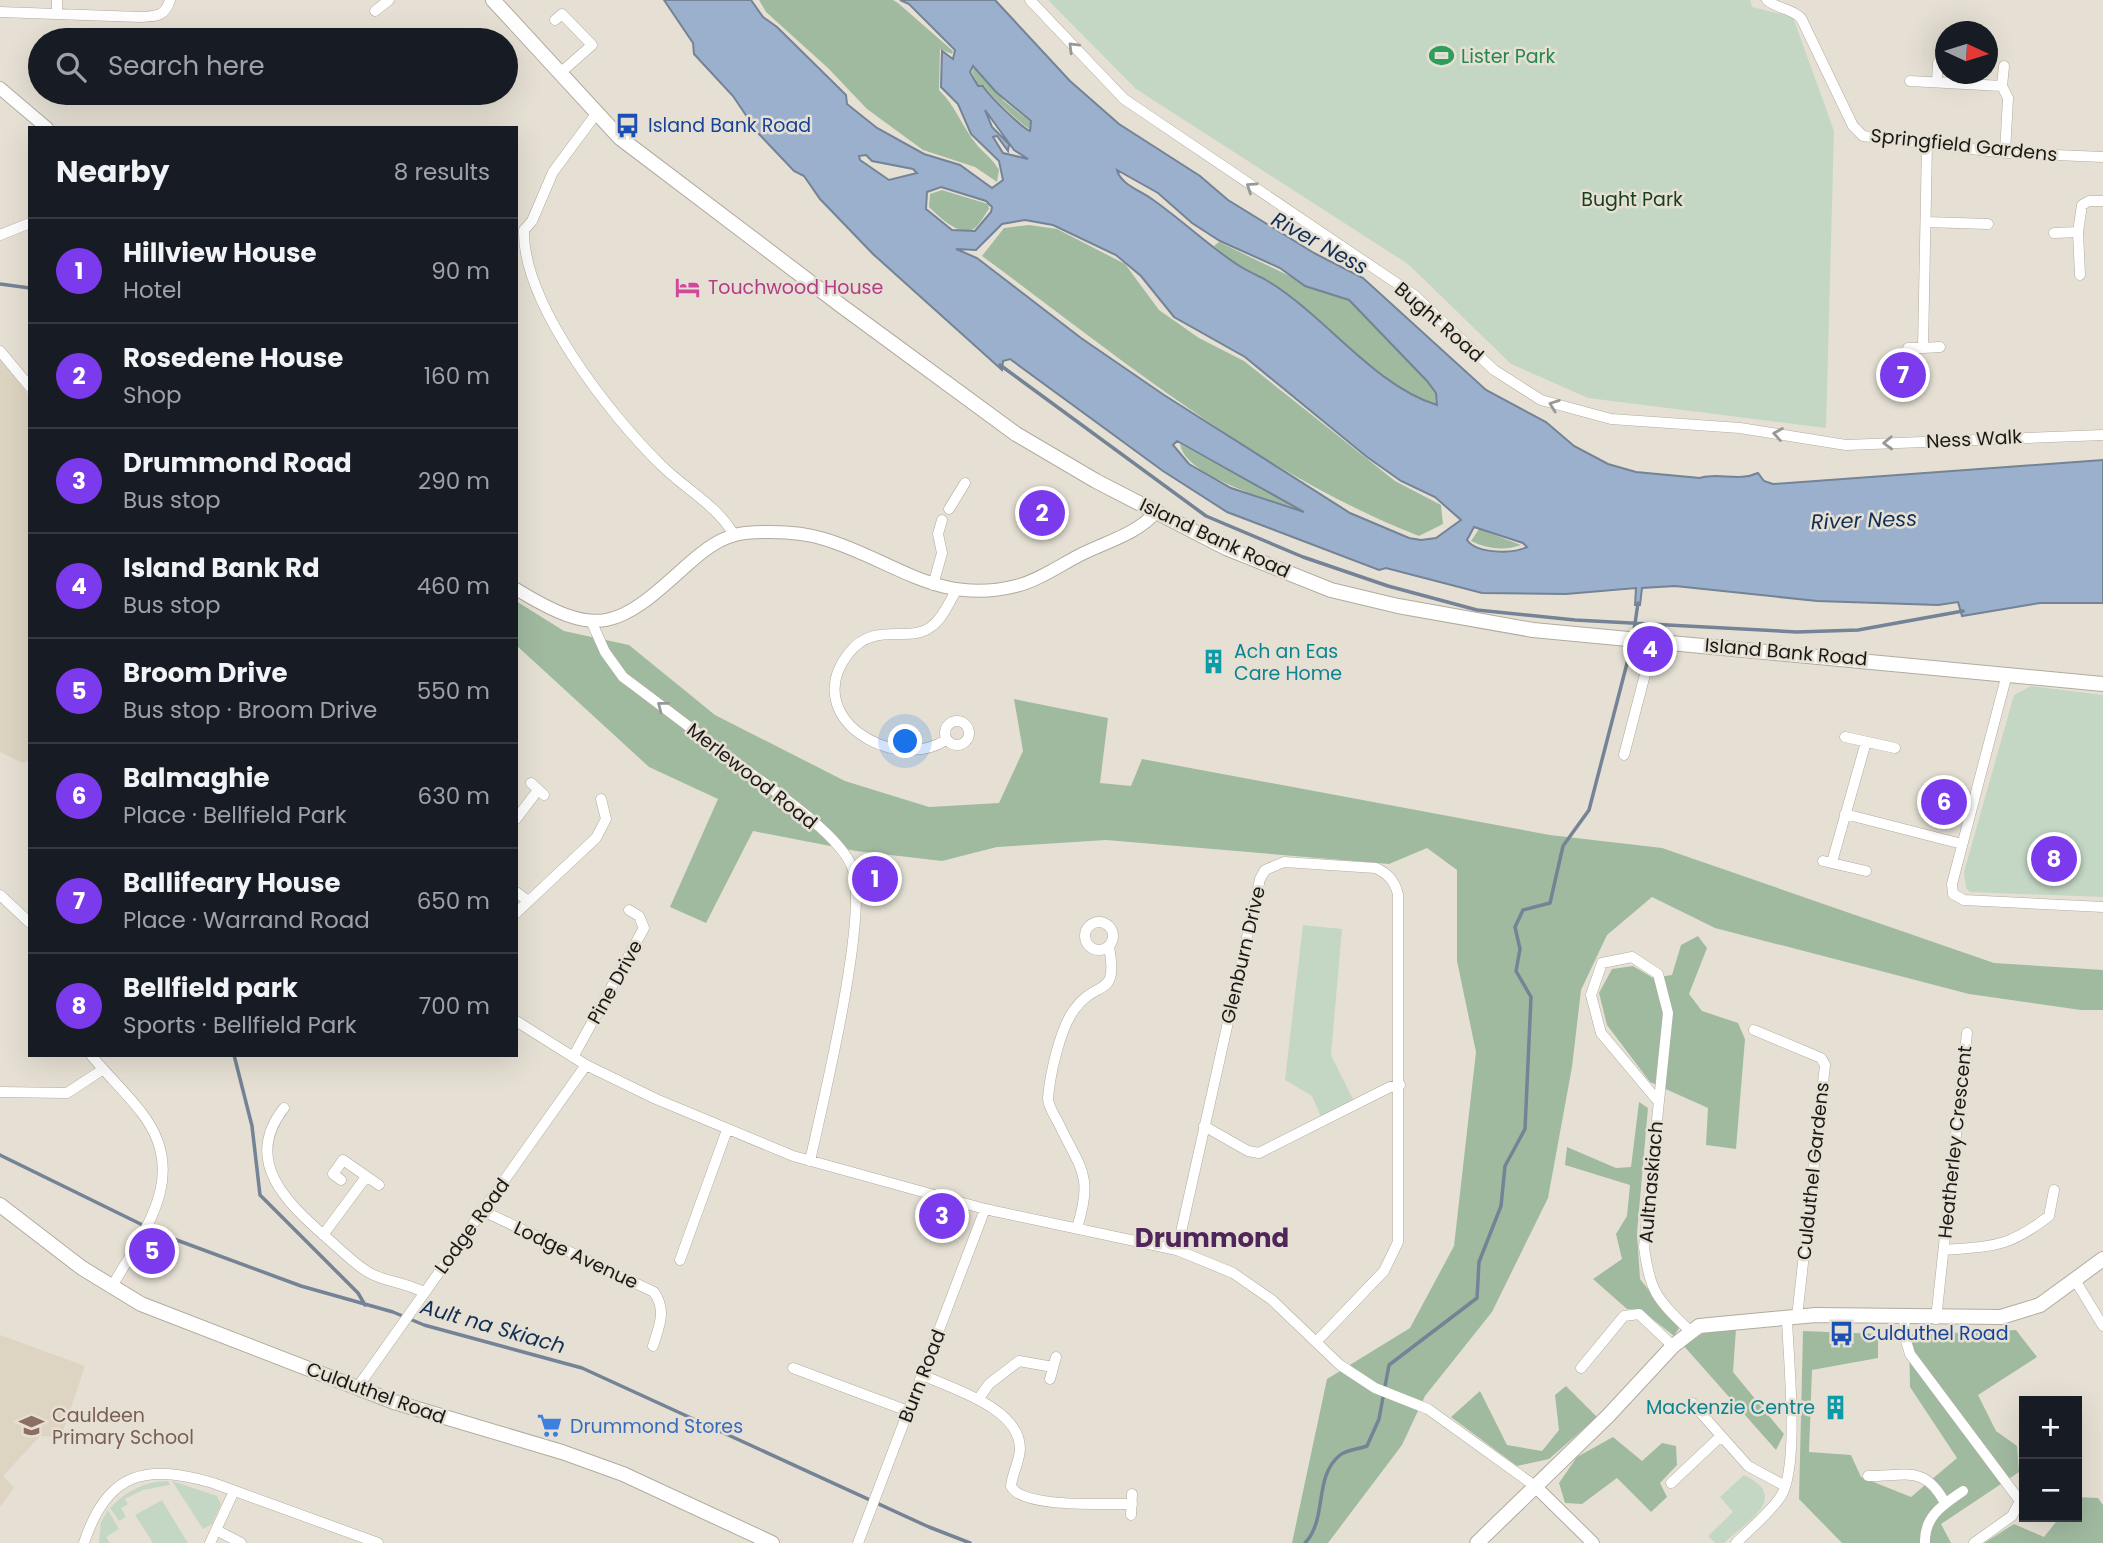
<!DOCTYPE html>
<meta charset="utf-8">
<style>
body{margin:0;font-family:Poppins,sans-serif;background:#242831;color:#f1f3f6}
.controls{position:absolute;right:21px;bottom:21px;display:grid;overflow:hidden;border-radius:0px;box-shadow:0 7px 28px #0002}
.controls button{width:63px;height:63px;display:grid;place-items:center;padding:0;border:0;border-bottom:2px solid #363941;background:#171b24;color:#f1f3f6;font:35px sans-serif}
.compass{position:absolute;left:1935px;top:21px;width:63px;height:63px;border-radius:50%;background:#171b24;box-shadow:0 7px 28px #0002;rotate:94deg}
.you{position:absolute;left:906px;top:742px;width:24px;height:24px;margin:-18px;border:5px solid #fff;border-radius:50%;background:#1a73e8;box-shadow:0 0 0 10px #1a73e833}
.badge{display:grid;place-items:center;width:46px;height:46px;border-radius:50%;background:#7c3aed;color:#fff;font-size:23px;font-weight:700}
.pin{position:absolute;translate:-50% -50%;border:4px solid #fff;box-shadow:0 2px 7px #0006}
.list{margin:0;padding:0;list-style:none}
h2{display:flex;justify-content:space-between;align-items:center;height:91px;margin:0;padding:0 28px;font-size:30px}
h2 small{font-size:23px;font-weight:400;color:#9ea1a6}
.list li{display:grid;grid-template-columns:46px 1fr auto;gap:21px;align-items:center;box-sizing:border-box;height:105px;padding:0 28px;border-top:2px solid #363941}
.list b{display:block;font-size:26px;white-space:nowrap}
.list p{margin:0;font-size:23px;white-space:nowrap;color:#9ea1a6}
.list em{font-size:23px;font-style:normal;color:#9ea1a6}
.icon{flex:none;width:38px;height:38px;fill:none;stroke:currentColor;stroke-width:2;stroke-linecap:round;stroke-linejoin:round}
.map{position:relative;flex:none;width:2103px;height:1543px;overflow:hidden}
.search{position:absolute;background:#171b24;box-shadow:0 7px 28px #0002;left:28px;top:28px;width:490px;height:77px;display:flex;align-items:center;gap:18px;box-sizing:border-box;padding:0 24px;border-radius:38px;color:#9ea1a6;font-size:26px}
.panel{position:absolute;background:#171b24;box-shadow:0 7px 28px #0002;left:28px;top:126px;width:490px;height:931px;border-radius:0px}
.map>svg:first-child{display:block}
.built{fill:#ddd4c1}
.green{fill:#c4d7c5}
.forest{fill:#a0baa0}
.water{fill:#9ab0cc;stroke:#748395;stroke-width:2;fill-rule:evenodd}
.lines{fill:none;stroke-linecap:round;stroke-linejoin:round}
.stream{stroke:#748395;stroke-width:3.5}
.minor-casing{stroke:#b1ab9f;stroke-width:11}
.tertiary-casing{stroke:#b1ab9f;stroke-width:14}
.secondary-casing{stroke:#b1ab9f;stroke-width:16}
.minor{stroke:#fff;stroke-width:10}
.tertiary{stroke:#fff;stroke-width:12}
.secondary{stroke:#fff;stroke-width:14}
.oneway{stroke:#989896}
.labels{text-anchor:middle;dominant-baseline:central;stroke-width:5;stroke-linejoin:round;paint-order:stroke}
.leisure-label{font-size:19px;fill:#27864d;stroke:#e6e0d4;text-anchor:start}
.transit-label{font-size:19px;fill:#164399;stroke:#e6e0d4;text-anchor:start}
.street-label{font-size:19px;fill:#1b1915;stroke:#e6e0d4}
.park-label{font-size:19px;fill:#17401b;stroke:#e6e0d4}
.hotel-label{font-size:19px;fill:#b23c85;stroke:#e6e0d4;text-anchor:start}
.culture-label{font-size:19px;fill:#0d838f;stroke:#e6e0d4;text-anchor:start}
.education-label{font-size:19px;fill:#785e54;stroke:#e6e0d4;text-anchor:start}
.shop-label{font-size:19px;fill:#366cbe;stroke:#e6e0d4;text-anchor:start}
.water-label{font-size:21px;font-style:italic;fill:#112f55;stroke:#e6e0d4}
.district-label{font-size:26px;font-weight:bold;fill:#4f255a;stroke:#e6e0d4}
</style>
<div class="map">
<svg width="2103" height="1543" viewBox="0 0 2103 1543">
<rect width="100%" height="100%" fill="#e6e0d4"/>
<path class="built" d="M0 359 30 397V760L23 763 0 752Z
M0 1335 85 1366 61 1437 40 1436 3 1476 14 1488 0 1507Z"/>
<path class="green" d="M1048 0H1750L1752 7 1793 17 1834 131 1826 428 1588 398 1511 364 1408 264 1136 89Z
M2031 686 2103 695V897L1970 892 1966 888 1964 872 2014 695Z
M1303 925 1342 929 1331 1055 1354 1101 1321 1117 1312 1096 1285 1080Z
M1744 1475C1791 1497 1748 1521 1724 1543H1715L1708 1536 1733 1512 1720 1497Z
M168 1481 170 1485 143 1490 125 1499 128 1504 121 1508 126 1517 119 1521 110 1508C126 1491 145 1481 168 1481Z
M172 1481 217 1496 221 1504 212 1524 203 1529Z
M162 1500 163 1502 188 1543H153L135 1515Z
M108 1510 119 1529 106 1537 110 1543H99L101 1522Z"/>
<path class="forest" d="M759 0H893L898 3 953 51 952 54 940 49 939 90C956 106 962 127 977 145 985 154 993 159 999 170L997 182 975 167 923 150 867 109 828 68 766 12Z
M974 67 1004 101 1032 123 1030 129C1023 126 988 94 984 85H978L972 72Z
M942 190 988 204 989 209C985 214 980 224 975 228 959 238 939 216 929 207L930 194Z
M1029 225 1057 229 1125 264 1159 310 1199 338 1244 361 1395 481 1441 505 1443 524 1419 536C1258 473 1120 358 982 256L1004 228Z
M1219 242 1304 283 1336 289 1364 308 1380 333 1396 344 1442 395 1437 408 1414 405 1357 364 1214 246Z
M1180 444 1288 503 1300 510C1273 501 1184 476 1180 444Z
M1479 529 1521 545C1504 551 1487 549 1471 541Z
M516 601 564 631 629 645 715 715 845 781 929 807 999 803 1023 751 1014 699 1108 718 1100 783 1131 786 1142 759 1550 835 1662 848 1994 963 2103 970V1010H2081L1969 994 1715 928 1652 897 1607 935 1581 990 1572 1067 1548 1198 1492 1312 1425 1396 1402 1445 1328 1543H1292L1327 1379 1410 1328 1454 1246 1476 1052 1457 961V870L1427 848 1389 864 1106 840 997 847 942 861 856 851 753 831 706 923 670 907 718 799 649 767 516 645Z
M1698 936 1707 948 1689 994 1702 1011 1738 1023 1745 1039 1736 1149 1706 1145 1708 1108 1650 1082 1607 1025 1599 993 1612 969 1633 966 1653 978 1672 975 1681 945Z
M1639 1102 1648 1108 1637 1233 1640 1279 1679 1328 1674 1336 1641 1310 1627 1309 1593 1279 1622 1259 1616 1234 1627 1216 1630 1185 1565 1165 1567 1147 1616 1168 1631 1167Z
M1736 1329 1733 1372 1784 1434 1776 1450 1683 1345 1709 1330Z
M2016 1330 2037 1357 1978 1395 1996 1431 2017 1446 2019 1472 1941 1524 1951 1543H1842L1799 1499 1803 1331 1878 1334V1358L1812 1370 1809 1452 1851 1455 1861 1477 1911 1497 1957 1458 1910 1387 1909 1335Z
M1566 1386 1597 1417 1549 1459 1517 1466 1451 1417 1480 1391 1507 1445 1542 1451 1559 1430 1555 1395Z
M1613 1437 1642 1461 1662 1443 1676 1446 1677 1465 1660 1483 1667 1497 1651 1512 1617 1478 1582 1504 1565 1503 1559 1483 1577 1457Z
M2077 1497 2098 1498 2103 1505V1543H1984L2014 1524 2044 1537 2060 1517H2077Z"/>
<path class="water" d="M664 0H751L763 17 777 27 846 95 847 104 877 128 924 154 960 165 992 188 1003 180 999 161 971 134 958 104 941 87 942 51 953 59 955 50 909 4 900 0H995L1070 81 1119 124 1200 176 1228 200 1314 253 1363 278 1486 390 1546 422 1574 446 1608 464 1636 472 1700 478C1719 472 1738 482 1758 473L1764 481 1773 484 2103 460V603H2040L1962 616 1958 602 1938 605 1817 601 1675 586 1642 588 1640 605H1635L1636 588 1566 594 1482 593 1386 568 1379 570 1227 512 1163 471 1010 359 1003 361 1002 370 873 254 820 199 804 176 794 171 758 133 733 96 694 54 693 43ZM973 66 996 92 1031 121 1030 131C1022 128 989 96 983 86H978L970 72ZM985 110 1014 150 1028 159 1003 153 993 137 997 136 1008 151 1009 144 992 127ZM866 155 872 161 913 169 917 173 889 180 860 160 859 156ZM1117 170 1158 193 1192 223 1220 241 1280 268 1305 286 1349 300 1427 381 1436 393 1437 405C1374 386 1325 315 1266 280 1257 275 1247 271 1238 265 1207 245 1180 218 1149 197 1138 190 1120 183 1117 170ZM941 187 986 201 992 207 991 212 975 231 952 230 926 209 927 192ZM1025 220 1053 225 1116 255 1141 276 1174 317 1245 357 1367 457 1401 481 1435 497 1461 520 1436 538 1421 540 1409 538 1350 513 1164 395 1081 338 977 258 956 249 976 250 1002 224ZM1177 441 1304 512 1231 488 1189 464 1173 445ZM1474 527 1523 543 1527 547C1513 554 1477 554 1467 540Z"/>
<g class="lines">
<path class="stream" d="M0 284 30 288
M1000 365 1206 516 1303 557 1388 586 1477 610 1575 620 1797 632 1858 630 1963 611
M1633 637 1638 603
M234 1055 252 1126 260 1195 358 1293 365 1305
M0 1155 163 1235 301 1286 393 1312 424 1325 582 1368 929 1527 970 1543
M1305 1543C1328 1519 1313 1477 1340 1455 1346 1450 1359 1449 1367 1446L1379 1419 1389 1365 1477 1298 1479 1262 1501 1206 1505 1166 1525 1129 1531 997 1516 971 1520 949 1515 927 1523 910 1550 903 1563 846 1589 810 1632 644"/>
<defs>
<path id="minor" d="M1030 0 1124 99 1414 295 1494 370 1541 400 1611 419 1740 428 1846 445 2103 435
M1767 0C1777 9 1791 8 1801 18L1853 126 1863 136 2005 153 2103 157
M375 11 389 0
M0 12 140 17C156 16 165 17 170 0
M57 14V0
M555 20 562 14 592 45 559 74
M1910 81 2002 86 2008 98 2005 153
M1937 82 1938 63
M2002 86 2004 66
M596 114 553 172 532 221 524 230C522 303 610 415 661 465 685 489 717 505 734 535
M1927 144 1923 348 1940 347
M1926 222 1988 224
M2078 232 2080 275
M2054 233 2078 232 2082 205 2089 201H2103
M0 235 30 223
M1908 348H1923
M0 351 30 387
M949 509 965 483
M933 585 942 553 938 534 942 520
M592 623 605 652 623 677C662 706 700 735 738 764 767 786 839 833 852 867 870 912 822 1106 810 1161
M2007 674 1952 884 1953 894 1964 900 2103 907
M945 733a12 12 0 1 1 24 0a12 12 0 1 1-24 0Z
M1845 737 1895 748
M946 740C892 774 800 716 848 654 875 619 909 645 932 626 943 618 949 602 956 591
M1624 755 1654 640
M531 783 544 795
M1845 814 1962 844
M516 819 538 790
M1823 861 1866 871
M1832 862 1866 742
M516 892 527 900
M0 895 30 923
M516 913 596 838 606 819 601 799
M1085 936a14 14 0 1 1 28 0a14 14 0 1 1-28 0Z
M516 1021 586 1065 656 1099 793 1156 985 1209 1177 1250 1233 1273 1272 1300 1340 1365 1375 1388 1428 1409 1535 1486
M1754 1030 1821 1058 1825 1065 1797 1317
M91 1055C107 1075 126 1092 141 1112 191 1175 144 1231 111 1288
M573 1057 644 928 639 916 629 910
M0 1092 67 1093 102 1070
M1658 1101 1601 1033 1591 995 1602 963 1632 957 1658 974 1668 1013 1644 1247C1650 1293 1657 1299 1690 1331
M284 1108C242 1161 287 1203 327 1238 340 1249 353 1263 368 1272 384 1282 405 1282 423 1292
M1204 1126 1248 1151 1259 1153 1390 1087 1400 1085
M341 1180 333 1174 343 1160 379 1185
M483 1211 654 1292C667 1311 659 1326 653 1346
M1077 1228C1094 1174 1080 1169 1058 1122 1054 1115 1048 1106 1048 1098 1050 1074 1060 1029 1074 1010 1096 978 1119 1000 1109 947
M323 1235 366 1177
M1177 1250 1260 879 1265 870 1284 862 1376 868C1388 874 1394 880 1398 894V1242L1384 1271 1316 1342
M1944 1250C1993 1246 2008 1248 2049 1216L2054 1190
M680 1260 727 1130
M2075 1280 2103 1326
M1905 1318 1904 1334 1910 1354 2020 1501 2012 1516 1974 1543
M1936 1319 1967 1033
M793 1368 908 1411
M1581 1368 1624 1316 1639 1314 1673 1346
M923 1375C951 1389 1019 1407 1020 1448 1020 1461 1012 1474 1011 1486 1022 1509 1108 1503 1132 1504
M1050 1379 1056 1357
M357 1388 586 1065
M979 1398 989 1384 1019 1361 1053 1367
M1692 1403 1748 1466 1785 1486
M1868 1476C1907 1476 1925 1465 1945 1503
M1671 1483 1721 1436
M1131 1515 1132 1494
M216 1530 241 1543
M84 1543C107 1472 146 1463 213 1483L378 1543
M210 1543 234 1491
M858 1543 985 1209
M1736 1543C1751 1528 1770 1513 1781 1496 1800 1465 1788 1357 1787 1318
M1925 1543C1924 1516 1943 1505 1963 1491"/>
<path id="tertiary" d="M0 88 47 128
M516 589C599 640 618 628 686 566 704 550 721 536 745 533 771 531 799 531 824 539 894 560 938 606 1016 586 1037 581 1059 566 1078 556 1105 542 1136 535 1156 512
M1535 1486 1593 1543"/>
<path id="secondary" d="M493 0 620 138 843 307 1016 434 1096 481 1226 548 1331 590 1398 606 1533 630 2103 684
M0 1205 82 1268 141 1304 394 1402 562 1452 623 1474 772 1543
M1477 1543 1608 1416 1673 1346 1699 1326 1816 1315 2001 1317 2040 1305 2103 1259"/>
</defs>
<use href="#minor" class="minor-casing"/>
<use href="#tertiary" class="tertiary-casing"/>
<use href="#secondary" class="secondary-casing"/>
<use href="#minor" class="minor"/>
<use href="#tertiary" class="tertiary"/>
<use href="#secondary" class="secondary"/>
</g>
<defs><path id="oneway-chevron" d="M-2-3.5L2.5 0L-2 3.5" fill="none" stroke-width="1.6" stroke-linecap="round" stroke-linejoin="round" transform="scale(1.75)"/></defs>
<g class="oneway">
<use href="#oneway-chevron" transform="translate(1073 47) rotate(-135)"/>
<use href="#oneway-chevron" transform="translate(1251 187) rotate(-146)"/>
<use href="#oneway-chevron" transform="translate(1554 405) rotate(-160)"/>
<use href="#oneway-chevron" transform="translate(1778 434) rotate(-171)"/>
<use href="#oneway-chevron" transform="translate(1888 443) rotate(178)"/>
<use href="#oneway-chevron" transform="translate(662 706) rotate(-142)"/>
</g>
<defs>
<symbol id="stadium-bare" viewBox="-9 -9 18 18"><path d="M0-5a6.5 5 0 1 0 0 10a6.5 5 0 1 0 0-10ZM-3.5-1.8h7v3.6h-7Z" fill="#2e9e5b" stroke="#e6e0d4" stroke-width="2.5" paint-order="stroke"/></symbol>
<symbol id="bus-bare" viewBox="-9 -9 18 18"><path d="M-5-6H5V4H4V6H2V4H-2V6H-4V4H-5ZM-3.5-4V0h7V-4ZM-3.5 1.2v1.5H-2V1.2ZM2 1.2v1.5H3.5V1.2Z" fill="#1a4fb4" stroke="#e6e0d4" stroke-width="2.5" paint-order="stroke"/></symbol>
<symbol id="hotel-bare" viewBox="-9 -9 18 18"><path d="M-6-4.5h1.5V1H6V5H4.5V3h-9V5H-6ZM-4 0a1.8 1.8 0 1 1 3.6 0ZM.5 0V-2.5h3Q6-2.5 6 0Z" fill="#d1479c" stroke="#e6e0d4" stroke-width="2.5" paint-order="stroke"/></symbol>
<symbol id="building-bare" viewBox="-9 -9 18 18"><path d="M-4-6H4V6H1V3H-1V6H-4ZM-2.5-4.3h1.7v1.8h-1.7ZM.8-4.3h1.7v1.8H.8ZM-2.5-1h1.7V.8h-1.7ZM.8-1h1.7V.8H.8Z" fill="#0f9aa8" stroke="#e6e0d4" stroke-width="2.5" paint-order="stroke"/></symbol>
<symbol id="school-bare" viewBox="-9 -9 18 18"><path d="M0-5L7-2L0 1L-7-2ZM-4 1L0 2.5L4 1V4Q0 6-4 4Z" fill="#8d6e63" stroke="#e6e0d4" stroke-width="2.5" paint-order="stroke"/></symbol>
<symbol id="supermarket-bare" viewBox="-9 -9 18 18"><path d="M-6-5.5h2.5l.6 2H6L4.5 2H-2.5L-4.4-4H-6ZM-1.5 3.2a1.3 1.3 0 1 0 .1 0ZM3 3.2a1.3 1.3 0 1 0 .1 0Z" fill="#3f7fe0" stroke="#e6e0d4" stroke-width="2.5" paint-order="stroke"/></symbol>
</defs>
<g fill-rule="evenodd">
<use href="#stadium-bare" x="1424" y="38" width="35" height="35"/>
<use href="#bus-bare" x="610" y="108" width="35" height="35"/>
<use href="#hotel-bare" x="670" y="270" width="35" height="35"/>
<use href="#building-bare" x="1196" y="644" width="35" height="35"/>
<use href="#bus-bare" x="1824" y="1316" width="35" height="35"/>
<use href="#building-bare" x="1818" y="1390" width="35" height="35"/>
<use href="#school-bare" x="14" y="1408" width="35" height="35"/>
<use href="#supermarket-bare" x="532" y="1408" width="35" height="35"/>
</g>
<g class="labels">
<g class="leisure-label">
<text x="1461" y="56">Lister Park</text>
</g>
<g class="transit-label">
<text x="648" y="125">Island Bank Road</text>
<text x="1862" y="1333">Culduthel Road</text>
</g>
<g class="street-label">
<text transform="translate(1964 145) rotate(6)">Springfield Gardens</text>
<text transform="translate(1439 322) rotate(41)">Bught Road</text>
<text transform="translate(1974 439) rotate(-3)">Ness Walk</text>
<text transform="translate(1215 538) rotate(25)">Island Bank Road</text>
<text transform="translate(1786 652) rotate(5)">Island Bank Road</text>
<text transform="translate(752 776) rotate(38)">Merlewood Road</text>
<text transform="translate(1243 955) rotate(-77)">Glenburn Drive</text>
<text transform="translate(615 982) rotate(-61)">Pine Drive</text>
<text transform="translate(1955 1142) rotate(-84)">Heatherley Crescent</text>
<text transform="translate(1813 1171) rotate(-84)">Culduthel Gardens</text>
<text transform="translate(1651 1182) rotate(-85)">Aultnaskiach</text>
<text transform="translate(472 1226) rotate(-54)">Lodge Road</text>
<text transform="translate(576 1255) rotate(25)">Lodge Avenue</text>
<text transform="translate(922 1376) rotate(-69)">Burn Road</text>
<text transform="translate(376 1393) rotate(20)">Culduthel Road</text>
</g>
<g class="park-label">
<text x="1632" y="199">Bught Park</text>
</g>
<g class="hotel-label">
<text x="708" y="287">Touchwood House</text>
</g>
<g class="culture-label">
<text x="1234" y="651">Ach an Eas<tspan x="1234" dy="22">Care Home</tspan></text>
<text x="1815" y="1407" text-anchor="end">Mackenzie Centre</text>
</g>
<g class="education-label">
<text x="52" y="1415">Cauldeen<tspan x="52" dy="22">Primary School</tspan></text>
</g>
<g class="shop-label">
<text x="570" y="1426">Drummond Stores</text>
</g>
<g class="water-label">
<text transform="translate(1320 243) rotate(29)">River Ness</text>
<text transform="translate(1864 520) rotate(-2)">River Ness</text>
<text transform="translate(493 1326) rotate(16)">Ault na Skiach</text>
</g>
<g class="district-label">
<text x="1212" y="1238">Drummond</text>
</g>
</g>
</svg>
<div class="controls">
<button>+</button>
<button>−</button>
</div>
<svg class="compass" viewBox="-18 -18 36 36"><path d="M0-13l5 13h-10z" fill="#e53935"/><path d="M0 13l5-13h-10z" fill="#9ea1a6"/></svg>
<div class="you"></div>
<div class="pin badge" style="left:875px;top:879px">1</div>
<div class="pin badge" style="left:1042px;top:513px">2</div>
<div class="pin badge" style="left:942px;top:1216px">3</div>
<div class="pin badge" style="left:1650px;top:649px">4</div>
<div class="pin badge" style="left:152px;top:1251px">5</div>
<div class="pin badge" style="left:1944px;top:802px">6</div>
<div class="pin badge" style="left:1903px;top:375px">7</div>
<div class="pin badge" style="left:2054px;top:859px">8</div>
<div class="search"><svg class="icon" aria-label="search" viewBox="0 0 24 24"><circle cx="10" cy="10" r="6"/><path d="M15 15l6 6"/></svg>Search here</div>
<section class="panel">
<h2>Nearby<small>8 results</small></h2>
<ul class="list">
<li><span class="badge">1</span><div><b>Hillview House</b><p>Hotel</p></div><em>90 m</em></li>
<li><span class="badge">2</span><div><b>Rosedene House</b><p>Shop</p></div><em>160 m</em></li>
<li><span class="badge">3</span><div><b>Drummond Road</b><p>Bus stop</p></div><em>290 m</em></li>
<li><span class="badge">4</span><div><b>Island Bank Rd</b><p>Bus stop</p></div><em>460 m</em></li>
<li><span class="badge">5</span><div><b>Broom Drive</b><p>Bus stop · Broom Drive</p></div><em>550 m</em></li>
<li><span class="badge">6</span><div><b>Balmaghie</b><p>Place · Bellfield Park</p></div><em>630 m</em></li>
<li><span class="badge">7</span><div><b>Ballifeary House</b><p>Place · Warrand Road</p></div><em>650 m</em></li>
<li><span class="badge">8</span><div><b>Bellfield park</b><p>Sports · Bellfield Park</p></div><em>700 m</em></li>
</ul>
</section>
</div>
